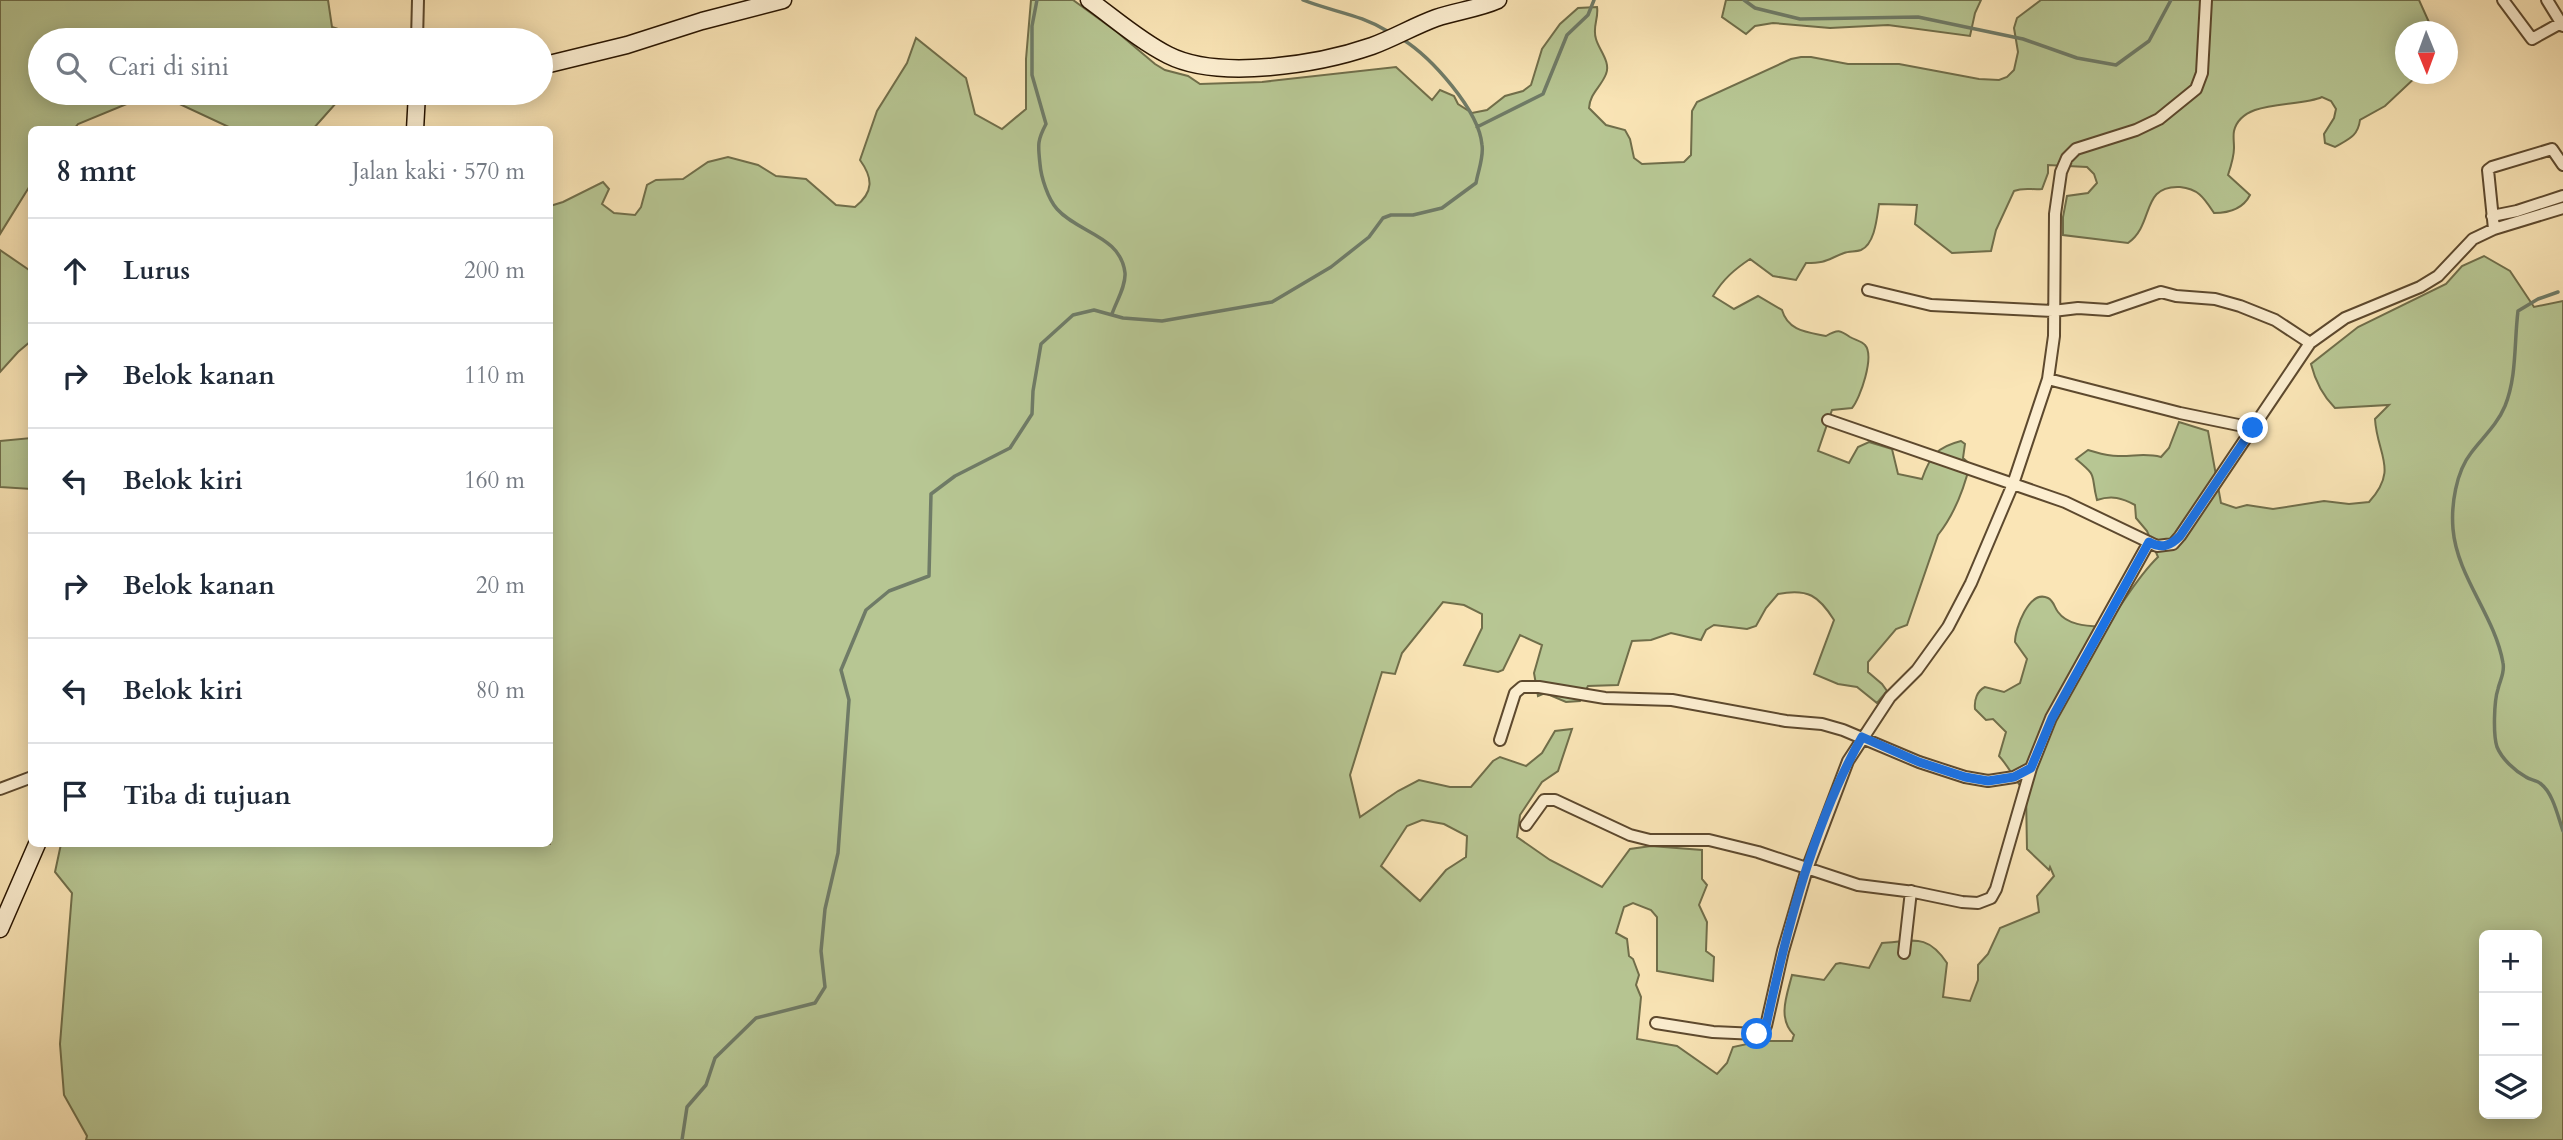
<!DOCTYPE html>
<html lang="id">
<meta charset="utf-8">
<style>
body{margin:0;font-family:Cardo,serif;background:#f2f2f3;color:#1f2937}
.controls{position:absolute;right:21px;bottom:21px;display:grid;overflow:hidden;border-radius:10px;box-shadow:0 4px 18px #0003}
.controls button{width:63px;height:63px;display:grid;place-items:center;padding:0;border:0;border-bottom:2px solid #e0e1e3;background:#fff;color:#1f2937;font:35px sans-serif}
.compass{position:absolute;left:2395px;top:21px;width:63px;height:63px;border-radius:50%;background:#fff;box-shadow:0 4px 18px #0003;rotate:179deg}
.stop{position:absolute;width:21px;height:21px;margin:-16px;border:5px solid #1a73e8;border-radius:50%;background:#fff}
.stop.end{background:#1a73e8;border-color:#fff;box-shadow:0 2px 7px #0008}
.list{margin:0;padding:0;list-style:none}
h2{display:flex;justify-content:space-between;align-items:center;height:91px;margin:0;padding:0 28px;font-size:30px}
h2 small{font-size:23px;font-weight:400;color:#747a83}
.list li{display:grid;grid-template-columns:46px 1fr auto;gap:21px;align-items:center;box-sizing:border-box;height:105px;padding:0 28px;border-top:2px solid #e0e1e3}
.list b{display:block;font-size:26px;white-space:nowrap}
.list em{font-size:23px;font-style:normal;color:#747a83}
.icon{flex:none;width:38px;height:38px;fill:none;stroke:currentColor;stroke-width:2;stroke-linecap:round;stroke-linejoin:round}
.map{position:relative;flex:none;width:2563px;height:1140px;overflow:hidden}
.search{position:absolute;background:#fff;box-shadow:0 4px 18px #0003;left:28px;top:28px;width:525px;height:77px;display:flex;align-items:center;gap:18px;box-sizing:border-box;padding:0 24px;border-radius:38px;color:#747a83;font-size:26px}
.panel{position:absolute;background:#fff;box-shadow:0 4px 18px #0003;left:28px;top:126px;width:525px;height:721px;border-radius:10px}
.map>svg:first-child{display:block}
.green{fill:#b7c693;stroke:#706e4a;stroke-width:2;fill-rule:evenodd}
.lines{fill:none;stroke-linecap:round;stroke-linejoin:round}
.stream{stroke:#6f7b67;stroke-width:3.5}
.minor-casing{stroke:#5d492e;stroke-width:14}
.secondary-casing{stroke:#291500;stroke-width:19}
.minor{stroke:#fceed0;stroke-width:10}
.secondary{stroke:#fceed0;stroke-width:16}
.route{stroke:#1a73e8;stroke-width:9}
</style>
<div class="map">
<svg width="2563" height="1140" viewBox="0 0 2563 1140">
<rect width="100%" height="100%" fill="#fae5b6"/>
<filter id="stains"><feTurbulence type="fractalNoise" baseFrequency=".00286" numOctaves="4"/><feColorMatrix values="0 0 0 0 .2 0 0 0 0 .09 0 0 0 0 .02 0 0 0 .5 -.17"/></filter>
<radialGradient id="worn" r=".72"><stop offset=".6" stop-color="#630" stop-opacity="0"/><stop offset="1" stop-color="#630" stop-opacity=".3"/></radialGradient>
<path class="green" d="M0 0H328L332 27 372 40H40V93H345L313 129H233L169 99 129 103 78 124 74 129 32 130 31 184 0 234Z
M1031 0H1073L1117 32 1155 64 1165 70 1188 76 1200 84 1262 82 1396 67 1432 100 1440 90 1454 96 1458 104 1472 113 1487 110 1505 96 1523 91 1531 85 1542 49 1560 24 1578 8 1597 7C1599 18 1592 27 1596 39 1599 50 1611 62 1606 74 1601 87 1590 93 1589 108L1606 125 1625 130 1630 139 1634 158 1642 164 1684 162 1691 155 1692 111 1697 102 1791 59 1801 57H1811L1848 64H1899L1979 79 1999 80 2007 77 2014 70 2018 52 2014 28 2017 18 2041 0H2419L2433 31 2406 32V74H2419L2385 106 2360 120C2358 136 2349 139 2335 147L2325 143 2324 134 2334 118 2336 109 2331 101 2322 97C2299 108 2242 98 2234 131 2233 136 2234 142 2234 148 2234 157 2231 166 2228 175L2250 195C2243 209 2229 213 2214 213 2204 198 2199 189 2180 187 2140 185 2155 224 2128 243L2063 235V217L2067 196 2088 193 2097 183 2094 174 2087 167 2048 165V173L2042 189C2031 190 2024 187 2014 191L1996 230 1991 251 1952 253 1915 224 1917 205 1879 204C1877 217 1875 244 1861 250 1856 252 1849 251 1844 253 1826 260 1827 263 1806 263L1796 280 1773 276 1750 259C1735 269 1723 279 1713 296L1734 309 1758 296 1782 310C1788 331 1807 332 1826 336 1838 329 1840 330 1850 337 1855 340 1862 341 1865 345 1875 356 1860 399 1852 408L1832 410 1818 451 1849 463 1858 447 1869 442 1892 449 1898 474 1922 479C1930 456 1937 447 1961 441L1965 444 1963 458 1970 464C1964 489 1953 516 1938 535L1907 625 1896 629 1868 662V672L1882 684 1887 691 1877 703 1857 687 1838 684 1814 674 1834 620C1819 596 1808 588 1778 594L1766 608 1756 626 1747 629 1714 625 1706 630 1701 640 1671 633 1651 640 1632 641 1618 685 1588 686 1580 701 1566 702 1545 693 1538 696 1534 673 1542 645 1520 635 1503 670 1498 672 1464 665 1482 628V614L1464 605 1443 602 1402 653 1395 674 1382 672 1350 775 1360 817 1398 791 1419 780 1450 787H1471L1493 761 1500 757 1526 766 1542 753 1555 731 1572 729 1558 771 1542 782 1520 815 1517 837 1550 860 1602 887 1630 849 1651 846 1702 850V879L1707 885 1699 905 1707 922 1706 951 1714 957 1713 981 1657 971V917L1651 910 1633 903 1624 907 1616 933 1627 939 1629 956 1633 959 1639 975 1636 985 1641 997 1637 1039 1677 1046 1717 1074 1727 1063 1733 1047 1761 1041H1792L1794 1035C1777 1018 1787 995 1792 975L1824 980 1836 964 1840 963 1869 968 1882 943C1913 941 1927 933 1947 963L1943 997 1970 1001 1978 980V965L1988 954 2000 928 2039 912 2037 896 2054 876 2050 867 2049 870 2027 849 2026 793C2015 781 2010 768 1999 756L2006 732 1993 719 1986 720 1975 709C1974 700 1977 691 1985 687L2004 692 2020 683 2027 659 2015 642C2015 629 2029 589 2048 598 2054 601 2054 607 2058 612 2068 626 2089 626 2105 627 2124 603 2136 578 2158 557L2147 531 2136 518 2135 505C2122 498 2112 495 2097 500 2090 473 2099 478 2076 459L2088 450C2099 453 2109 457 2121 456 2136 456 2146 453 2161 457L2169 448 2179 422 2208 431 2221 503 2236 508 2247 505 2273 509 2324 501 2349 504 2369 502C2399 469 2377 455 2375 419L2389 405 2335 408C2323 396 2315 380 2311 364L2358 327 2446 284 2462 266 2484 256 2510 271 2534 307 2563 301V1140H86L87 1136 64 1095 60 1044 72 893 55 872 61 844H550V206L563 202 603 182 609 189 602 204 614 213 635 215 641 207 647 185 656 180 683 179 708 162 728 157 758 165 776 176 806 179 836 205 855 207C874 192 873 178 860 160L877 111 907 63 916 38 966 78 975 114 1002 129 1026 109V59ZM1422 820 1444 824 1467 836 1466 857 1446 870 1420 901 1381 866 1407 826ZM2484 935H2537V1114H2484Z
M1726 0H1981L1975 13 1970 36 1888 25 1830 28 1773 23 1755 26 1746 34 1722 17Z
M0 250 32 272 31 341 18 352 0 372Z
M31 438V489L0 487V441Z"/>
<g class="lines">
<path class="stream" d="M1037 0 1032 26V75L1046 124C1037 141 1038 145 1040 164 1041 177 1048 199 1057 209 1078 233 1121 236 1125 273 1126 286 1116 302 1112 314
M1303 0C1333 12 1360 14 1389 32
M1744 0 1755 8 1800 19 1918 17 2023 39 2077 58 2116 65 2149 41 2171 0
M1477 127 1543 94 1567 35 1588 15 1594 0
M2558 292 2538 299 2518 311C2514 343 2517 376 2505 406 2497 425 2483 437 2471 453 2456 472 2451 505 2453 529 2457 577 2495 616 2503 663 2505 673 2500 680 2498 689 2494 701 2493 735 2497 747 2502 759 2515 771 2526 777 2530 780 2537 780 2541 784 2553 793 2558 817 2563 831
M682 1140 687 1107 706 1085 715 1058 756 1018 815 1003 825 987 821 951 825 909 838 853 849 700 841 670 866 610 889 591 929 576 931 494 955 476 1010 448 1032 414 1033 391 1041 344 1073 315 1094 310 1123 318 1162 321 1272 302 1331 267 1369 237 1383 218 1391 215H1413L1442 208 1476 183C1478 171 1484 157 1482 145 1479 110 1431 57 1402 39"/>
<defs>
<path id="minor" d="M2503 0 2532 39 2561 23
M2547 0 2563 26
M417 40 418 0
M2492 216 2517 211 2563 196
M2494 229 2488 170 2492 167 2552 149 2563 165
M1868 290 1931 305 2053 311 2078 308 2108 310 2161 292 2176 296 2215 299 2240 306 2275 320 2310 343
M2048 379 2180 413 2253 428
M1828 420 2065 502 2157 546 2173 544 2180 536 2310 343 2345 318 2420 287 2438 276 2473 239 2494 229 2563 208
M1500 740 1515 693 1522 687H1539L1605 698 1672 700 1786 721 1822 724 1843 730 1919 762 1965 777 1988 781 2014 777 2031 768 2051 718 2149 542
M0 789 32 777
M1526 825 1544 800H1555L1630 835 1650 840H1709L1758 852 1858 885 1914 892 1962 902 1978 903 1991 898 1996 889 2031 768
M1904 953 1911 891
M1656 1023 1713 1032 1757 1034 1766 1026 1783 951 1807 869 1848 761 1890 697 1917 670 1948 627 1971 583 2013 484 2048 379 2054 336 2055 214 2061 172 2067 158 2076 149 2136 130 2159 119 2196 89 2202 73 2206 0"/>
<path id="secondary" d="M1089 0C1114 18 1140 41 1168 55 1219 81 1320 64 1372 46 1394 38 1414 26 1436 18 1456 11 1478 9 1498 0
M541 66 627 45 702 21 783 0
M415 130 417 93
M0 929 37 844"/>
</defs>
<use href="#minor" class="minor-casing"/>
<use href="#secondary" class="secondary-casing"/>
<use href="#minor" class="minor"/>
<use href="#secondary" class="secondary"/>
</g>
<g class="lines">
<path class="route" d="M1757 1034 1763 1031 1766 1026C1786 932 1814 821 1862 737L1919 762 1965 777 1988 781 2014 777 2031 768 2052 718 2149 542C2162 549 2170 546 2180 536L2253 428"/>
</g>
<rect width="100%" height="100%" filter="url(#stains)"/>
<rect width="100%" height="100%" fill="url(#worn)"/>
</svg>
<div class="controls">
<button>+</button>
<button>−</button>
<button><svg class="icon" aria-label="layers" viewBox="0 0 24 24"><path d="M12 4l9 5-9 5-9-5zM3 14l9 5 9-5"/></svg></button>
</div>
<svg class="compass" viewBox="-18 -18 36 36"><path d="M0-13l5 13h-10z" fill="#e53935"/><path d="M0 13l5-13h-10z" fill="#747a83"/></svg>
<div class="stop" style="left:1757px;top:1034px"></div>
<div class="stop end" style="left:2253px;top:428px"></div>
<div class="search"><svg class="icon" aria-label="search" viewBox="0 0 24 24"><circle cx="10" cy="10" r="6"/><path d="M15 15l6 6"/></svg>Cari di sini</div>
<section class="panel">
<h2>8 mnt<small>Jalan kaki · 570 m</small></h2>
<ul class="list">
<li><svg class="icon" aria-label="ahead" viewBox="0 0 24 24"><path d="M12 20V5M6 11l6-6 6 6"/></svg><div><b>Lurus</b></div><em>200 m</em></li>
<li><svg class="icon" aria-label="right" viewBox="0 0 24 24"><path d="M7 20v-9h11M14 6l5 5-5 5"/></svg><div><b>Belok kanan</b></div><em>110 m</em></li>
<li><svg class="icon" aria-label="left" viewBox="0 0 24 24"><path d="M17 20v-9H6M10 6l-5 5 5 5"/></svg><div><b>Belok kiri</b></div><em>160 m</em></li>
<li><svg class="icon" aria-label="right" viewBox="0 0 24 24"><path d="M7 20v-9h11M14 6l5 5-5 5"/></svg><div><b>Belok kanan</b></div><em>20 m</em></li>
<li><svg class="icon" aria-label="left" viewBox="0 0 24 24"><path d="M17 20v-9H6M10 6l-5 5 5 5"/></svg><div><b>Belok kiri</b></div><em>80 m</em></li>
<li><svg class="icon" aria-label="arrive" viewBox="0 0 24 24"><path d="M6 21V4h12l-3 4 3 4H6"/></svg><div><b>Tiba di tujuan</b></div></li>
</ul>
</section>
</div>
